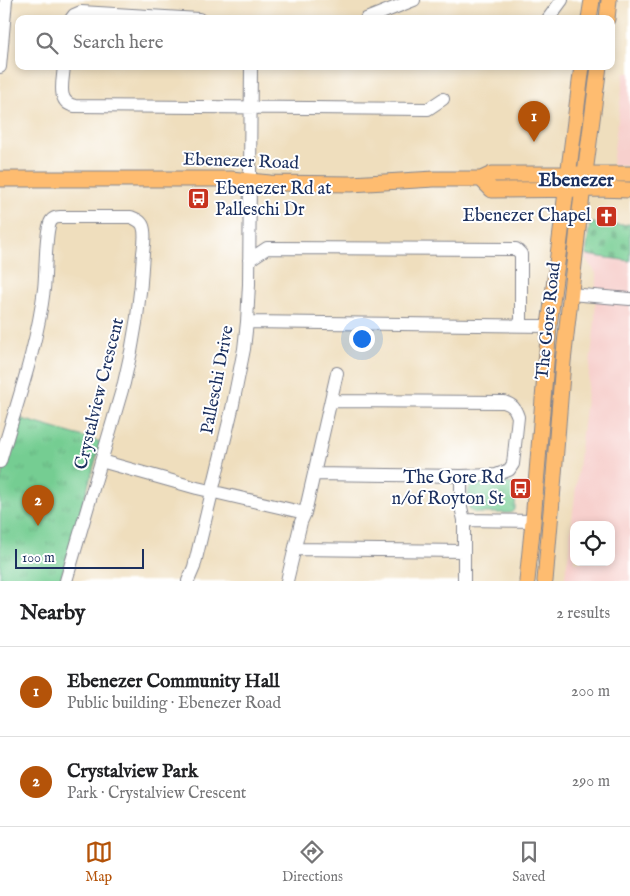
<!DOCTYPE html>
<meta charset="utf-8">
<style>
body{margin:0;font-family:"IM FELL English",serif;background:#f6f6f6;color:#202124}
.controls{position:absolute;right:15px;bottom:15px;display:grid;overflow:hidden;border-radius:10px;box-shadow:0 2px 8px #0003}
.controls button{width:45px;height:45px;display:grid;place-items:center;padding:0;border:0;border-bottom:1px solid #e0e0e0;background:#fff;color:#202124;font:25px sans-serif}
.scale{position:absolute;left:15px;bottom:12px;width:129px;box-sizing:border-box;padding-left:5px;border:2px solid #1b2f5e;border-top:0;font-size:14px;line-height:18px;white-space:nowrap;color:#1b2f5e;-webkit-text-stroke:4px #fff;paint-order:stroke}
.you{position:absolute;left:361px;top:338px;width:18px;height:18px;margin:-12px;border:4px solid #fff;border-radius:50%;background:#1a73e8;box-shadow:0 0 0 8px #1a73e833}
.badge{display:grid;place-items:center;width:32px;height:32px;border-radius:50%;background:#b45309;color:#fff;font-size:16px;font-weight:700}
.pin{position:absolute;translate:-50% -41px;filter:drop-shadow(0 1px 2px #0008)}
.pin::after{content:'';position:absolute;top:26px;width:18px;height:15px;background:inherit;clip-path:polygon(0 0,100% 0,50% 100%)}
.list{margin:0;padding:0;list-style:none}
h2{display:flex;justify-content:space-between;align-items:center;height:65px;margin:0;padding:0 20px;font-size:21px}
h2 small{font-size:16px;font-weight:400;color:#757577}
.list li{display:grid;grid-template-columns:32px 1fr auto;gap:15px;align-items:center;box-sizing:border-box;height:90px;padding:0 20px;border-top:1px solid #e0e0e0}
.list b{display:block;font-size:19px;white-space:nowrap}
.list p{margin:0;font-size:16px;white-space:nowrap;color:#757577}
.list em{font-size:16px;font-style:normal;color:#757577}
.icon{flex:none;width:28px;height:28px;fill:none;stroke:currentColor;stroke-width:2;stroke-linecap:round;stroke-linejoin:round}
.map{position:relative;flex:none;width:630px;height:581px;overflow:hidden}
.search{position:absolute;background:#fff;box-shadow:0 2px 8px #0003;left:15px;right:15px;top:15px;height:55px;display:flex;align-items:center;gap:12px;box-sizing:border-box;padding:0 18px;border-radius:10px;color:#757577;font-size:19px}
.sheet{height:245px;background:#fff}
nav{display:flex;justify-content:space-around;align-items:center;box-sizing:border-box;height:70px;border-top:1px solid #e0e0e0;background:#fff;font-size:14px;color:#757577}
nav a{display:grid;justify-items:center;gap:2px}
nav .on{color:#b45309}
.map>svg:first-child{display:block}
.built{fill:#f7d0cd;fill-rule:evenodd}
.cemetery{fill:url(#cemetery-stones);stroke:#487e78}
.park{fill:url(#park-tufts);stroke:#487e78}
.lines{fill:none;stroke-linecap:round;stroke-linejoin:round}
.minor-casing{stroke:#85868e;stroke-width:14}
.major-casing{stroke:#85868e;stroke-width:17}
.minor{stroke:#fff;stroke-width:12}
.major{stroke:#febc70;stroke-width:15}
.labels{text-anchor:middle;dominant-baseline:central;stroke-width:4;stroke-linejoin:round;paint-order:stroke}
.street-label{font-size:18px;fill:#1b2f5e;stroke:#fff}
.poi-label{font-size:18px;fill:#1b2f5e;stroke:#fff;text-anchor:end}
.neighbourhood-label{font-size:19px;font-weight:bold;fill:#1b2f5e;stroke:#fff}
</style>
<div class="map">
<svg width="630" height="581" viewBox="0 0 630 581">
<defs>
<pattern id="cemetery-stones" width="16" height="16" patternUnits="userSpaceOnUse" patternTransform="scale(1.25)"><rect width="16" height="16" fill="#75cd92"/><path d="M2 7V4a2 2 0 0 1 4 0v3zM10 15v-3a2 2 0 0 1 4 0v3z" fill="#65b080"/></pattern>
<pattern id="park-tufts" width="24" height="20" patternUnits="userSpaceOnUse" patternTransform="scale(1.25)"><rect width="24" height="20" fill="#75cd92"/><path d="M3 7l-1-3M5 7V3M7 7l1-3M15 17l-1-3M17 17v-4M19 17l1-3" fill="none" stroke="#65b080"/></pattern>
</defs>
<rect width="100%" height="100%" fill="#fff"/>
<filter id="ink" filterUnits="userSpaceOnUse"><feTurbulence type="fractalNoise" baseFrequency=".02" numOctaves="2"/><feDisplacementMap in="SourceGraphic" scale="10" xChannelSelector="R" yChannelSelector="G"/><feConvolveMatrix kernelMatrix="1 2 1 2 8 2 1 2 1" color-interpolation-filters="sRGB"/></filter>
<filter id="wash" filterUnits="userSpaceOnUse"><feTurbulence type="fractalNoise" baseFrequency=".0096" numOctaves="4" result="noise"/><feDisplacementMap in="SourceGraphic" scale="20" xChannelSelector="R" yChannelSelector="G"/><feGaussianBlur stdDeviation="1.12" result="paint"/><feColorMatrix in="noise" values="0 0 0 0 0 0 0 0 0 0 0 0 0 0 0 0 0 1.4 0 .05"/><feComposite in="paint" operator="in"/></filter>
<g filter="url(#wash)">
<rect width="100%" height="100%" fill="#efdebd"/>
<path class="built" d="M624 73H630V166L612 165Z
M586 255 630 261V581H564L570 545V538L595 321 596 273 585 258ZM574 525H611V562H574Z"/>
<path class="cemetery" d="M590 223 620 225 630 224V261L586 255Z"/>
<path class="park" d="M19 418 101 442 60 581H0V482Z
M498 482 516 484 515 510 511 513H477L471 511C467 505 468 501 468 494 469 478 486 482 498 482Z"/>
</g>
<g filter="url(#ink)">
<g class="lines">
<defs>
<path id="minor" d="M71 19 74 15 81 12 199 19
M366 19 414 0
M548 19 562 0
M64 66C63 81 56 103 75 106L428 109 443 99
M0 67 6 0
M249 260 267 248 516 249 521 254V325
M570 294 630 299
M247 322 549 326
M101 461 197 488 305 513 337 373
M0 462C16 405 37 348 44 289 46 275 45 230 51 221 53 218 56 217 60 217H131C136 219 141 221 143 226 146 234 144 245 143 253 141 299 135 339 124 383L66 581
M314 474 461 476 496 475 509 470 513 464 518 417C515 408 513 405 504 402L331 401
M461 476V507L464 520V581
M464 520 533 521
M295 549 464 551
M188 581 194 567 212 492 232 409 244 349 247 322 249 284 251 66
M287 581 301 522 305 513"/>
<path id="major" d="M589 19 592 0
M607 19 609 0
M0 179H231L270 183 351 184 434 179H481L492 174H630
M481 179 492 190 596 189 630 190
M527 581 533 521 549 326 582 66
M545 581 552 500 563 362 580 211 599 66"/>
</defs>
<use href="#minor" class="minor-casing"/>
<use href="#major" class="major-casing"/>
<use href="#minor" class="minor"/>
<use href="#major" class="major"/>
</g>
</g>
<defs>
<symbol id="bus-square" viewBox="-11 -11 22 22"><rect x="-9" y="-9" width="18" height="18" rx="4" fill="#c8321e" stroke="#fff"/><path d="M-5-6H5V4H4V6H2V4H-2V6H-4V4H-5ZM-3.5-4V0h7V-4ZM-3.5 1.2v1.5H-2V1.2ZM2 1.2v1.5H3.5V1.2Z" fill="#fff"/></symbol>
<symbol id="church-square" viewBox="-11 -11 22 22"><rect x="-9" y="-9" width="18" height="18" rx="4" fill="#c8321e" stroke="#fff"/><path d="M-1.2-6h2.4v3.5h3.3v2.4h-3.3V6h-2.4V-.1h-3.3v-2.4h3.3Z" fill="#fff"/></symbol>
</defs>
<g fill-rule="evenodd">
<use href="#bus-square" x="186" y="186" width="25" height="25"/>
<use href="#church-square" x="594" y="204" width="25" height="25"/>
<use href="#bus-square" x="508" y="476" width="25" height="25"/>
</g>
<g class="labels">
<g class="street-label">
<text transform="translate(241 162) rotate(2)">Ebenezer Road</text>
<text transform="translate(549 321) rotate(-84)">The Gore Road</text>
<text transform="translate(218 380) rotate(-79)">Palleschi Drive</text>
<text transform="translate(100 394) rotate(-76)">Crystalview Crescent</text>
</g>
<g class="poi-label">
<text x="215" y="189" text-anchor="start">Ebenezer Rd at<tspan x="215" dy="21">Palleschi Dr</tspan></text>
<text x="591" y="216">Ebenezer Chapel</text>
<text x="504" y="478">The Gore Rd<tspan x="504" dy="21">n/of Royton St</tspan></text>
</g>
<g class="neighbourhood-label">
<text x="576" y="181">Ebenezer</text>
</g>
</g>
</svg>
<div class="controls">
<button><svg class="icon" aria-label="locate" viewBox="0 0 24 24"><circle cx="12" cy="12" r="6"/><path d="M12 2v4M12 18v4M2 12h4M18 12h4"/></svg></button>
</div>
<div class="scale">100 m</div>
<div class="you"></div>
<div class="pin badge" style="left:534px;top:142px">1</div>
<div class="pin badge" style="left:38px;top:526px">2</div>
<div class="search"><svg class="icon" aria-label="search" viewBox="0 0 24 24"><circle cx="10" cy="10" r="6"/><path d="M15 15l6 6"/></svg>Search here</div>
</div>
<section class="sheet">
<h2>Nearby<small>2 results</small></h2>
<ul class="list">
<li><span class="badge">1</span><div><b>Ebenezer Community Hall</b><p>Public building · Ebenezer Road</p></div><em>200 m</em></li>
<li><span class="badge">2</span><div><b>Crystalview Park</b><p>Park · Crystalview Crescent</p></div><em>290 m</em></li>
</ul>
</section>
<nav>
<a class="on"><svg class="icon" aria-label="map" viewBox="0 0 24 24"><path d="M3 6l6-2 6 2 6-2v14l-6 2-6-2-6 2zM9 4v14M15 6v14"/></svg>Map</a>
<a><svg class="icon" aria-label="directions" viewBox="0 0 24 24"><path d="M12 3l9 9-9 9-9-9zM9 14v-3h6M13 9l2 2-2 2"/></svg>Directions</a>
<a><svg class="icon" aria-label="saved" viewBox="0 0 24 24"><path d="M7 4h10v16l-5-4-5 4z"/></svg>Saved</a>
</nav>
